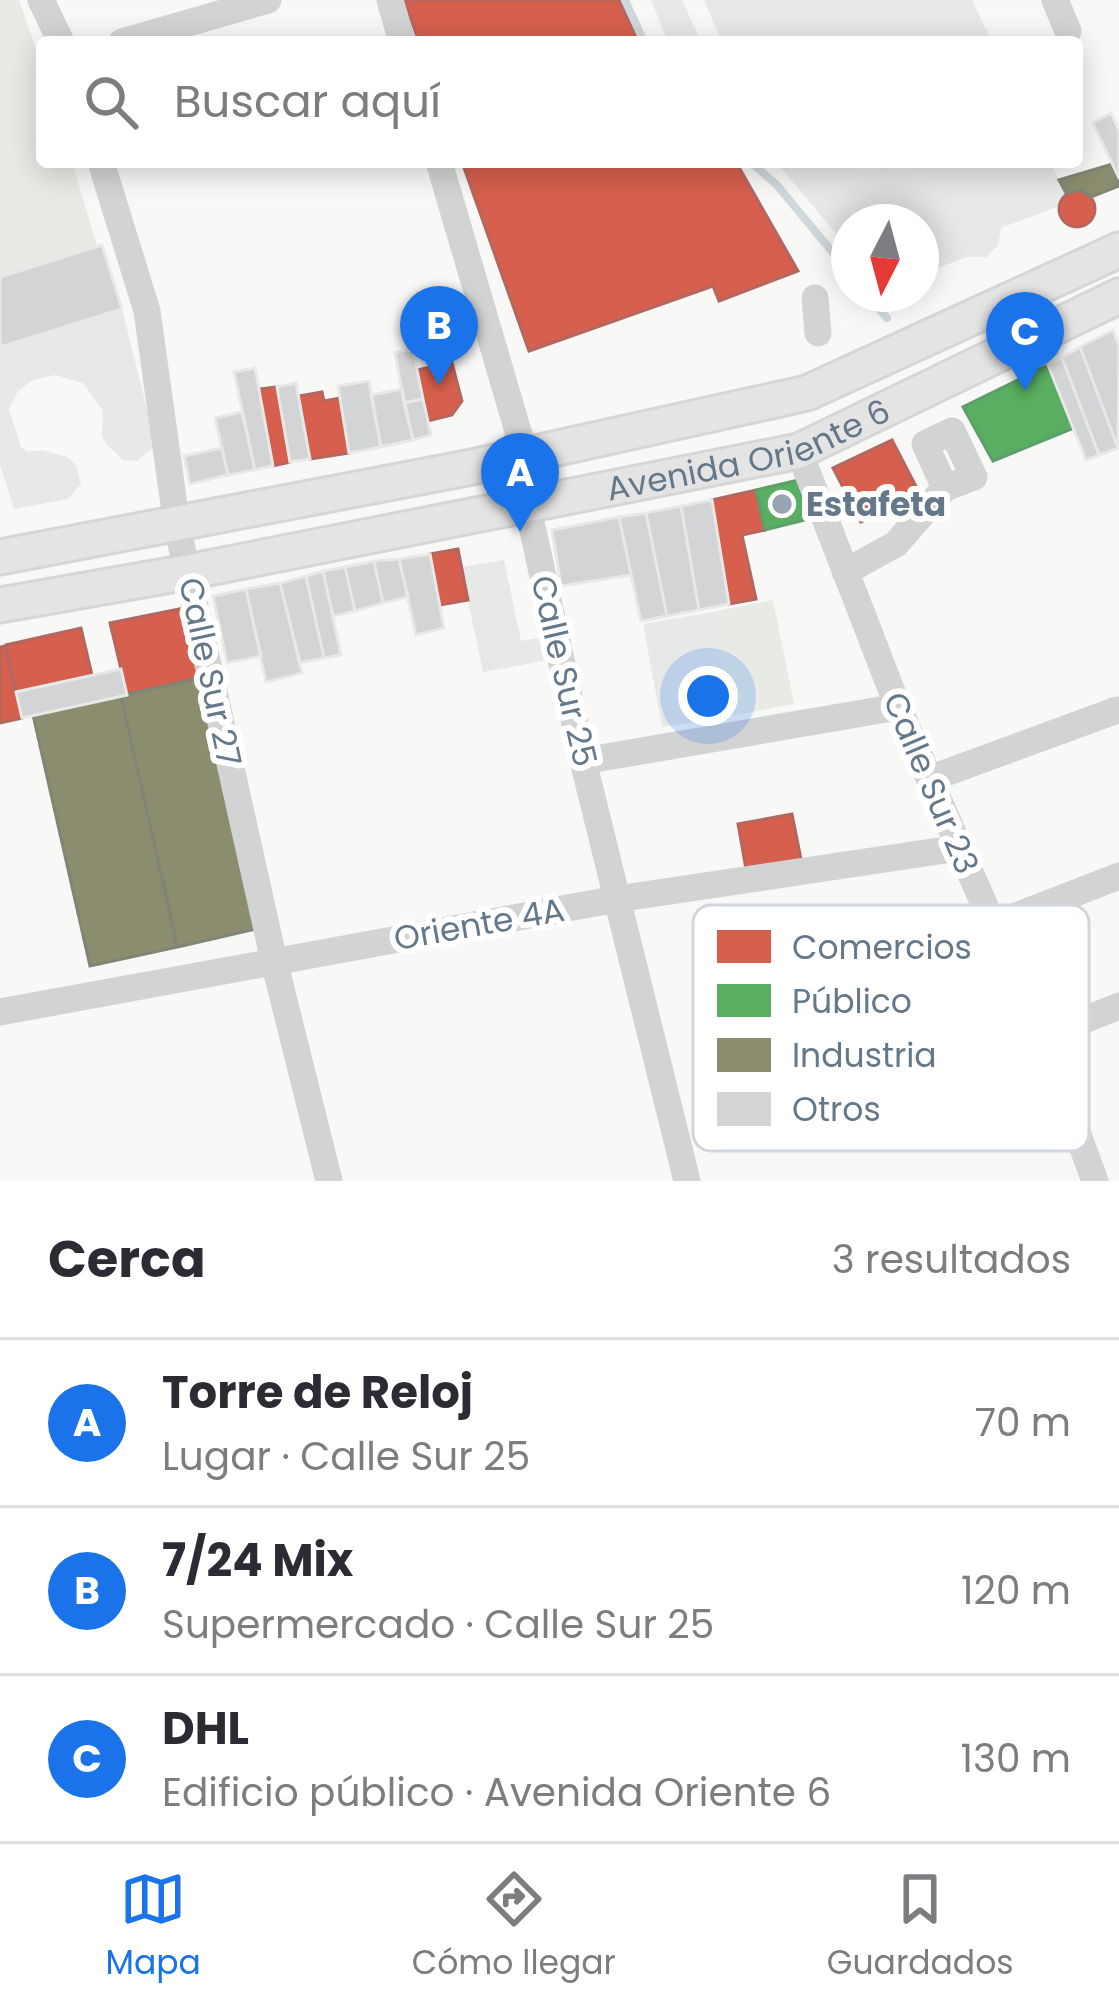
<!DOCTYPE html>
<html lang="es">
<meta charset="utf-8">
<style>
body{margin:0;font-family:Poppins,sans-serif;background:#f7f7f7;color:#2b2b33}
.compass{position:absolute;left:831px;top:204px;width:108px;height:108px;border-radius:50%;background:#fff;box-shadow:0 6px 30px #0003;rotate:186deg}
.you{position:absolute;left:708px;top:696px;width:42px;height:42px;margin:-30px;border:9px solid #fff;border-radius:50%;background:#1a73e8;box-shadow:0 0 0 18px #1a73e833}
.badge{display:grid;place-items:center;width:78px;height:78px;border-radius:50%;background:#1a73e8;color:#fff;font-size:39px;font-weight:700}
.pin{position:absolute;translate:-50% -99px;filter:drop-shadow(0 3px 6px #0008)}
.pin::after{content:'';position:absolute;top:63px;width:42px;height:36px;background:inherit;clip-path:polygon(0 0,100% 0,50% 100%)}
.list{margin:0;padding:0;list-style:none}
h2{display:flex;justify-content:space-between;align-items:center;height:156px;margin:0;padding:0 48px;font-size:51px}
h2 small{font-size:39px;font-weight:400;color:#7c7c81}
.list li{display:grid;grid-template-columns:78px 1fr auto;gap:36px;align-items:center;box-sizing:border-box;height:168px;padding:0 48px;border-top:3px solid #e1e1e2}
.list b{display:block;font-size:45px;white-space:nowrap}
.list p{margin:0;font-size:39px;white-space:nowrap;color:#7c7c81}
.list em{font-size:39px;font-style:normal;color:#7c7c81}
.icon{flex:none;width:66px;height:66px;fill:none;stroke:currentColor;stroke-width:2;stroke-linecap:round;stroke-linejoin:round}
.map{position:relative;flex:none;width:1119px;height:1181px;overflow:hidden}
.search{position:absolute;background:#fff;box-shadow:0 6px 30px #0003;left:36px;right:36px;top:36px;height:132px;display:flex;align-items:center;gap:30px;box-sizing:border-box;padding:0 42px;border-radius:12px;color:#7c7c81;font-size:45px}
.sheet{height:660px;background:#fff}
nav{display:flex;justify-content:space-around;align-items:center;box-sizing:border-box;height:168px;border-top:3px solid #e1e1e2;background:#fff;font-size:33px;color:#7c7c81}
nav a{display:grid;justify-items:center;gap:6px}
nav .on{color:#1a73e8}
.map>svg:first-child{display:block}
.built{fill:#e7e8e8}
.green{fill:#e8ebe5}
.shops{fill:#d6604d;stroke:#b4675f;stroke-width:3}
.public{fill:#5aae61;stroke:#5d9e6d;stroke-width:3}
.industry{fill:#8c8c6e;stroke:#808676;stroke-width:3}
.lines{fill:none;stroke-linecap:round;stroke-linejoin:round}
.stream{stroke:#cfd8db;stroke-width:8}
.building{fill:#d3d4d5;stroke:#e8e8e6;stroke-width:3}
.major-casing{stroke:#d5d6d6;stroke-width:39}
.minor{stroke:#d2d3d3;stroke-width:27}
.major{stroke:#e4e4e4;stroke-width:33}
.poi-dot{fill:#98a5b0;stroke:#fff;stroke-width:4.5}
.labels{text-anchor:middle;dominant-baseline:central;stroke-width:12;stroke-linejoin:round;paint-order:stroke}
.street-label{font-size:33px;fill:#65788a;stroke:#fff}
.poi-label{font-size:33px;font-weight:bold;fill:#65788a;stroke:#fff;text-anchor:start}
.key{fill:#fff;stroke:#d1d6dc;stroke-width:3}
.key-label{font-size:33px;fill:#65788a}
</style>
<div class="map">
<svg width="1119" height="1181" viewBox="0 0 1119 1181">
<rect width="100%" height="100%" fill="#f8f8f7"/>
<path class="built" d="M651 0H682L701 42H668Z
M704 0H972L992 42H722Z
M776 162H1050L1066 193 1059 206 1001 228 998 245 987 257H967L921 274V222H849V249Z
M122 309 156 446 137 461 123 460 106 444 102 436 103 411 83 383 55 375 33 380 18 391 9 409 21 447 28 452 42 450 67 457 76 465 81 484 68 499 14 509 0 465V347Z
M504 560 521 641 539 638 544 661 483 672 461 567Z
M712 612 731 716 662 727 643 624Z"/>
<path class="green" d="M0 0H19L42 66V162H72L97 246 0 276Z
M773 600 794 704 731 716 712 612Z"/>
<path class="shops" d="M404 0H619L639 42H419Z
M462 162H736L798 271 719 301 713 286 529 351Z
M1059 209a18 18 0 1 1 36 0a18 18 0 1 1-36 0Z
M452 363 462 401 452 415 428 421 417 370Z
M277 387 290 462 273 466 259 389Z
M322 392 324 401 340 398 349 453 310 459 299 396Z
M892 440 920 494 861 522 833 468Z
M756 490 765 530 742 535 756 599 729 604 712 500Z
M458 549 468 600 440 605 430 554Z
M184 608 200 678 127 694 110 623Z
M81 628 92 675 16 692 6 645Z
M5 646 22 718 0 723V647Z
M792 814 801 859 746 869 738 824Z"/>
<path class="public" d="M1048 365 1074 428 993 461 963 407Z
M798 480 809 519 765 530 756 490Z"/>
<path class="industry" d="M1112 164 1119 186 1091 197 1081 190 1066 193 1059 180Z
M200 678 256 929 178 947 121 696Z
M121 696 177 947 90 966 33 715Z"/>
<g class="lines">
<path class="stream" d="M625 0 644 42
M750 162 776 184 849 272
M866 294 887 318"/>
</g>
<path class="building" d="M1111 113 1119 131V178L1093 123Z
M102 245 122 309 0 347V277Z
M1113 330 1119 346 1118 448 1080 347Z
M1080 347 1118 448 1099 455 1062 358Z
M413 350 423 399 404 403 395 352Z
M1062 358 1099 455 1086 460 1048 365Z
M255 368 273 466 255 470 234 372Z
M369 381 381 447 349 453 338 386Z
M296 383 310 459 290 462 277 387Z
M402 389 413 440 381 447 371 395Z
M423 399 431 435 413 440 404 403Z
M242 412 255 470 228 475 215 418Z
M222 448 228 475 190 484 184 456Z
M712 500 729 604 699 610 681 506Z
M681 506 699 610 667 616 646 513Z
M646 513 667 616 641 621 619 517Z
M619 517 631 575 561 586 552 530Z
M430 554 444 628 416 635 399 559Z
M399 559 408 597 383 603 374 561Z
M374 561 383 603 355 611 345 567Z
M345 567 355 611 333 616 323 571Z
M323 571 341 655 324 658 306 576Z
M306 576 324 658 300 663 280 583Z
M280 583 302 673 266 682 246 589Z
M246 589 261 656 227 663 213 596Z
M121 669 127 695 22 718 16 692Z"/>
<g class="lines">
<defs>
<g id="major">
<path d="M0 557 467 468 807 393 1119 250"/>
<path id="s1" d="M0 605 188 572 799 451 1119 296"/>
</g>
</defs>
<use href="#major" class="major-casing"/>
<path class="minor" d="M41 0 61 42
M390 0 402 42
M1055 0 1068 31
M122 42 268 0
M101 162 147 311 177 526 274 961 329 1181
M439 162 525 455 527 503 583 761 687 1181
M815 298 818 333
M799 451 898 707 1042 1037 1095 1181
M845 572 896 544 945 488 925 444 952 431 974 477 945 488
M583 761 898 707
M929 779 1117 710
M993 925 1119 876
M0 1012 617 899 959 848
M1042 1037 1119 1006"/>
<use href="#major" class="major"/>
</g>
<circle class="poi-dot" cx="782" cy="504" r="12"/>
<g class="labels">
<g class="street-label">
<text stroke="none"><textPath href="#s1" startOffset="765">Avenida Oriente 6</textPath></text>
<text transform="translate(564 671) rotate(77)">Calle Sur 25</text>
<text transform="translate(210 672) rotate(78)">Calle Sur 27</text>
<text transform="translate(931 783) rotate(67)">Calle Sur 23</text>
<text transform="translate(479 924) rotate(-10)">Oriente 4A</text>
</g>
<g class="poi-label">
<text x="806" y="504">Estafeta</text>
</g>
</g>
<rect x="693" y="905" width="396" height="246" rx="18" class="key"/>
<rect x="717" y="930" width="54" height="33" fill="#d6604d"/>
<rect x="717" y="984" width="54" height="33" fill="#5aae61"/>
<rect x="717" y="1038" width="54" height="34" fill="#8c8c6e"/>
<rect x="717" y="1092" width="54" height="34" fill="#d3d4d5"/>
<g class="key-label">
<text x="792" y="959">Comercios</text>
<text x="792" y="1013">Público</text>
<text x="792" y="1067">Industria</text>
<text x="792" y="1121">Otros</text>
</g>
</svg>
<svg class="compass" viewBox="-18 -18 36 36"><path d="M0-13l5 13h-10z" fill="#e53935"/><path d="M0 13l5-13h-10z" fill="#7c7c81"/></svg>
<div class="you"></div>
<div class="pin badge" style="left:520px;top:532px">A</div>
<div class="pin badge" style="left:439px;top:385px">B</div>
<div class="pin badge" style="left:1025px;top:391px">C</div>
<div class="search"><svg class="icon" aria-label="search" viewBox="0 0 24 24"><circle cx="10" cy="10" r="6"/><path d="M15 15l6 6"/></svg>Buscar aquí</div>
</div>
<section class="sheet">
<h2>Cerca<small>3 resultados</small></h2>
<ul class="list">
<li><span class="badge">A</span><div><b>Torre de Reloj</b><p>Lugar · Calle Sur 25</p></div><em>70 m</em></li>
<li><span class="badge">B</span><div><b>7/24 Mix</b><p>Supermercado · Calle Sur 25</p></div><em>120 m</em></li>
<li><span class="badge">C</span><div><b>DHL</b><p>Edificio público · Avenida Oriente 6</p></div><em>130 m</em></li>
</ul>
</section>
<nav>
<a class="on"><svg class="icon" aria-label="map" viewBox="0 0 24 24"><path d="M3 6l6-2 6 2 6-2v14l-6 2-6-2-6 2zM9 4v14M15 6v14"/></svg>Mapa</a>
<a><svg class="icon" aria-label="directions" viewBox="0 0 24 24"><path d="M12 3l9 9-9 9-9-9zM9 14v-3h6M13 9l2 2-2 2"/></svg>Cómo llegar</a>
<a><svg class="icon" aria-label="saved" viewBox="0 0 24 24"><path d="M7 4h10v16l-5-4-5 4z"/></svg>Guardados</a>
</nav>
